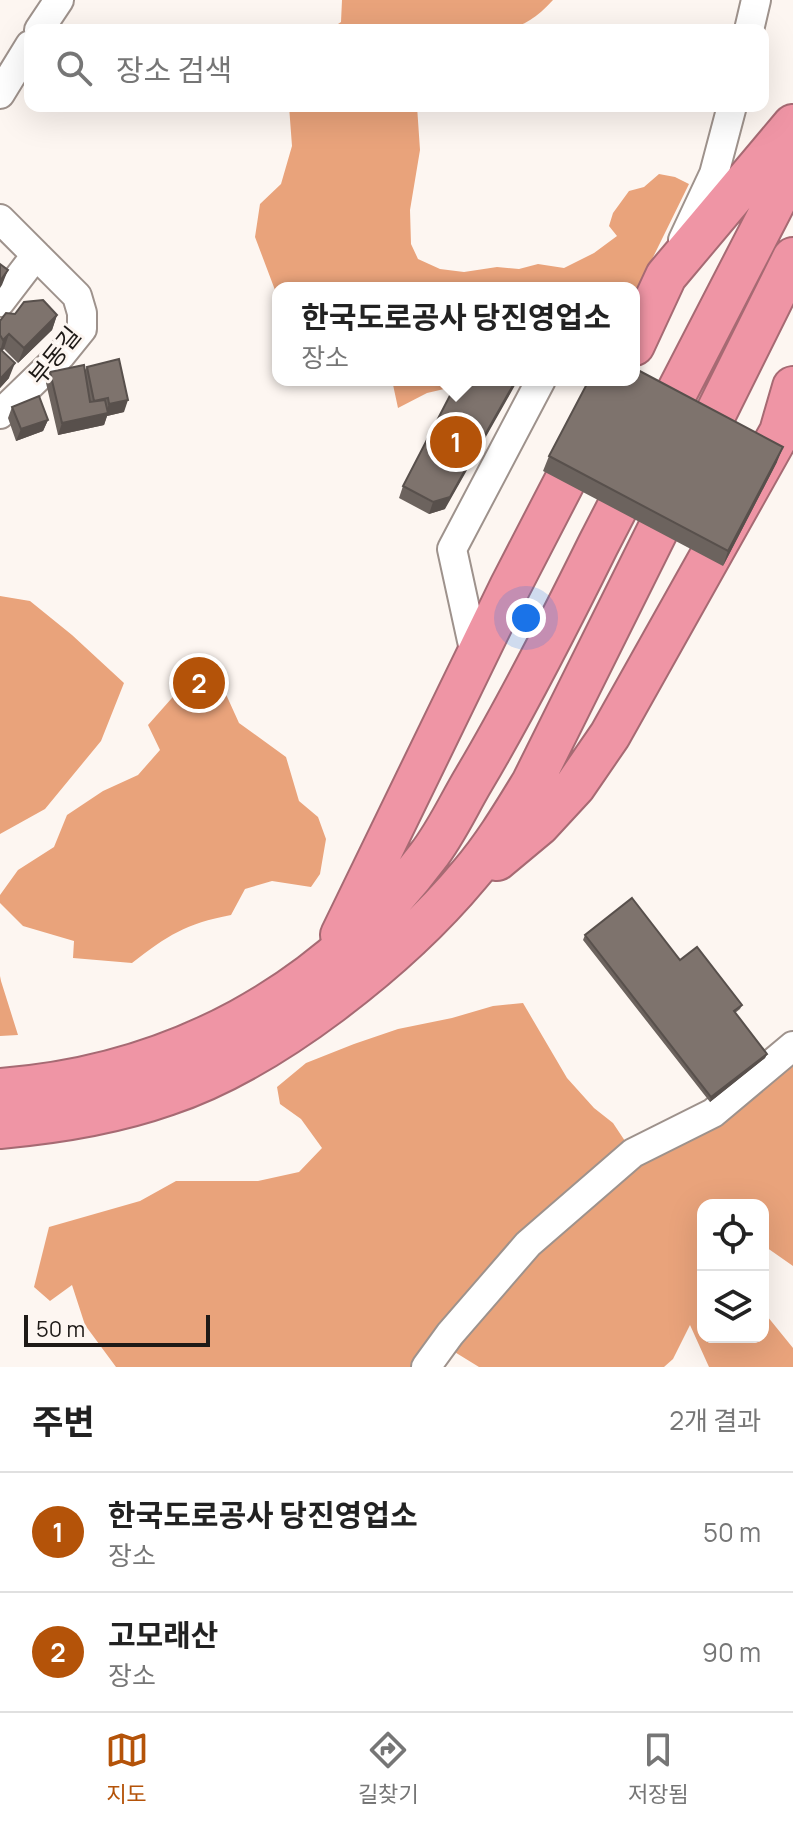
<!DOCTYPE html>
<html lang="ko">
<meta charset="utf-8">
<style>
body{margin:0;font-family:Manrope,"Noto Sans KR",sans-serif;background:#f6f6f6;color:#222}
.controls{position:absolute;right:24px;bottom:24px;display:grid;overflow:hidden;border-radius:16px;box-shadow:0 8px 32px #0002}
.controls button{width:72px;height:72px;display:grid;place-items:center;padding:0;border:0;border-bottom:2px solid #e0e0e0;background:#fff;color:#222;font:40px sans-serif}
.scale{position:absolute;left:24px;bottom:20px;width:186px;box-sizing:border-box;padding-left:8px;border:4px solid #1e1a17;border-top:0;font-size:22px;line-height:28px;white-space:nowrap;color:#1e1a17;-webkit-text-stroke:6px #fdf6f1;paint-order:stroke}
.you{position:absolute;left:526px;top:618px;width:28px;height:28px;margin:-20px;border:6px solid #fff;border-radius:50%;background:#1a73e8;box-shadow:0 0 0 12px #1a73e833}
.badge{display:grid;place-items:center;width:52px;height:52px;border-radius:50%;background:#b45309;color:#fff;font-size:26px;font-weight:700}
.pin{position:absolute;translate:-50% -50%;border:4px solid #fff;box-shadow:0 2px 8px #0006}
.popup{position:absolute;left:272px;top:282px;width:368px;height:104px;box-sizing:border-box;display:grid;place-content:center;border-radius:16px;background:#fff;filter:drop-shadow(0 2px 6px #0005);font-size:26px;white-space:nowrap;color:#767676}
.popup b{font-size:30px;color:#222}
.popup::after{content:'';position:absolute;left:50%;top:100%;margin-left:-16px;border:16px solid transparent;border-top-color:#fff}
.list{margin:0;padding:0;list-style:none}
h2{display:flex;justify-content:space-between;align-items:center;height:104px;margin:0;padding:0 32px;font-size:34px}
h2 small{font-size:26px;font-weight:400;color:#767676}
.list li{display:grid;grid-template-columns:52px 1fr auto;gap:24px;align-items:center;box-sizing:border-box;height:120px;padding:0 32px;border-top:2px solid #e0e0e0}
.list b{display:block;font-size:30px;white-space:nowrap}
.list p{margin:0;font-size:26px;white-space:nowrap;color:#767676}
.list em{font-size:26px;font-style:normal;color:#767676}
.icon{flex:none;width:44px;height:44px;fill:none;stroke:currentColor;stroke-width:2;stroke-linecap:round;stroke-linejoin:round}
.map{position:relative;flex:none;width:793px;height:1367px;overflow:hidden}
.search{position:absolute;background:#fff;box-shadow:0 8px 32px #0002;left:24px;right:24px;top:24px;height:88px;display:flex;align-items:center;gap:20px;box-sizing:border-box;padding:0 28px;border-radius:16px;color:#767676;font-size:30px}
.sheet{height:344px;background:#fff}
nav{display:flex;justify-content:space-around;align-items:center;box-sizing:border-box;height:112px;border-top:2px solid #e0e0e0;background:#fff;font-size:22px;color:#767676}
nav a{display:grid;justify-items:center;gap:4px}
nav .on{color:#b45309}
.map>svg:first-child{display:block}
.forest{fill:#e9a37b}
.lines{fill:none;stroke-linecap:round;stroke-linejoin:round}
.minor-casing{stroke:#9e928c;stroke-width:32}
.highway-casing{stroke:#a66a73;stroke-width:44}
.minor{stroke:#fff;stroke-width:28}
.highway{stroke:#ef95a5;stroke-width:40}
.wall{fill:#6c635e}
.shaded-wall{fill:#58504c}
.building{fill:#7e736d;stroke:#58504c;stroke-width:2}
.labels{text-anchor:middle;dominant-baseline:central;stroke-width:6;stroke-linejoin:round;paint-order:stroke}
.street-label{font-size:24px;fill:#1e1a17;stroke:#fdf6f1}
</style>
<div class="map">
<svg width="793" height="1367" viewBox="0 0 793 1367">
<rect width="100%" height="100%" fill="#fdf6f1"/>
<path class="forest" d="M342 0H553C520 37 498 30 452 30L443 26 436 30H329L341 22Z
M289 106H417L420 150 410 210 411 244 418 259 440 269 464 272 497 267 519 269 538 264 564 268 594 253 617 236 609 226 613 213 629 191 644 187 659 174 675 177 689 184 634 296V288H278V292L275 290 255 237 260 204 281 184 292 146Z
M392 380H460L457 386 427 393 398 408Z
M0 596 30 601 72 635 124 683 101 741 45 809 0 834Z
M210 676 224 690 239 723 286 757 299 801 318 817 326 839 320 874 311 887 272 881 245 889 231 915C185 924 168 935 132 963L73 958 74 941 23 926 0 903V895L18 870 54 847 67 815 103 791 138 775 160 750 148 725 187 681Z
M0 976 1 981 18 1035 0 1036Z
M523 1003 567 1078 594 1108 613 1123 633 1153 793 1046V1266L763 1245V1205H703V1337H763V1311L793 1348V1367H709L690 1325 673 1359 664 1367H479L453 1351 426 1367H116L85 1325 72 1285 50 1301 34 1287 49 1227 140 1201 176 1181H258L299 1172 322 1148 301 1119 280 1104 277 1087 306 1063 354 1044 398 1029 452 1018 493 1006Z"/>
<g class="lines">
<defs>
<path id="minor" d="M39 30 59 0
M749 30 756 0
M0 94 30 45
M0 219 77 296 82 313V329L61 355 0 414
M683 240 714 174 732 106
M0 302 36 255
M476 659 452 549 541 380
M426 1367 450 1334 528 1244 633 1153 713 1113 793 1046"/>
<path id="highway" d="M634 345 666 276 793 125
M497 860 539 825 575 786 610 735 780 432 793 387
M341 935 510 587 617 380
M0 1089C173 1076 324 995 428 856 446 833 459 804 474 779 519 703 559 624 598 545 662 419 727 293 793 167
M0 1128C57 1123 113 1114 167 1095 272 1060 400 958 470 874 494 846 513 814 532 783L793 258"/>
</defs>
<use href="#minor" class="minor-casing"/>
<use href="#highway" class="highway-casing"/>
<use href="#minor" class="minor"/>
<use href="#highway" class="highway"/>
</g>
<path class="wall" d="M57 315 52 330 18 363 4 349 2 351 9 378 0 388V321Z
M87 367 124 412 107 416 104 425 58 435 46 383 50 372 85 370Z
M12 407 48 420 43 431 16 441 8 418Z
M549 456 777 462 723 566 543 471Z
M403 486 445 509 429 514 399 498Z
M585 935 680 960 742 1005 740 1009 735 1013 767 1054 765 1058 710 1102 583 940Z"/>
<path class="shaded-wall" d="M8 270 2 285 0 288V281Z
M57 315 52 330 18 363 24 348Z
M9 334 4 349 0 352 3 340Z
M15 363 9 378 0 388V379Z
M516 380H518L445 509 429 514 433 502Z
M128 400 124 412 107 416 104 425 58 435 62 423 105 414 109 404Z
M48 420 43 431 16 441 21 429Z
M783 447 777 462 723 566 728 551Z
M767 1054 765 1058 710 1102 711 1097Z"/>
<path class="building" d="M0 264 8 270 0 281Z
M43 300 57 315 24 348 9 334 3 340 0 335V321L6 313 15 314 24 302Z
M0 349 15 363 0 379Z
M119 359 128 400 109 404 108 398 94 401 87 367Z
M84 365 90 402 105 400 108 413 62 423 50 372Z
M634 368 783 447 728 551 549 456 589 380H634Z
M458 380H516L450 497 433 502 403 486Z
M39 396 48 420 21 429 12 407Z
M632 898 680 960 697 947 742 1005 734 1011 767 1054 711 1097 585 935Z"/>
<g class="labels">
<g class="street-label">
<text transform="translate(54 355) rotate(-51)">부동길</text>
</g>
</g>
</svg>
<div class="controls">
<button><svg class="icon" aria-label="locate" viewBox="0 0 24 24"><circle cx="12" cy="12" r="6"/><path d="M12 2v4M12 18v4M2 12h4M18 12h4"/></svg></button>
<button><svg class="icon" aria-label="layers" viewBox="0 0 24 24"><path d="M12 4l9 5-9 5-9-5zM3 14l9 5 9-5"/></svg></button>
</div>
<div class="scale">50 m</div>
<div class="you"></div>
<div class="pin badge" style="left:456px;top:442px">1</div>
<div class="popup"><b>한국도로공사 당진영업소</b>장소</div>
<div class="pin badge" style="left:199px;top:683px">2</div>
<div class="search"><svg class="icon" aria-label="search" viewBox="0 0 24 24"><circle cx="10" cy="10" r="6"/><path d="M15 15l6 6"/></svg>장소 검색</div>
</div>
<section class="sheet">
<h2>주변<small>2개 결과</small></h2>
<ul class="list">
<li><span class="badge">1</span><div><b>한국도로공사 당진영업소</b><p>장소</p></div><em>50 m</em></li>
<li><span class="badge">2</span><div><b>고모래산</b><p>장소</p></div><em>90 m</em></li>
</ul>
</section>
<nav>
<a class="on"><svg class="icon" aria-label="map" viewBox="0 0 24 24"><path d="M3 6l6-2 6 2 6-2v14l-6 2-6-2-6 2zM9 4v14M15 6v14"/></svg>지도</a>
<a><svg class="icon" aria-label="directions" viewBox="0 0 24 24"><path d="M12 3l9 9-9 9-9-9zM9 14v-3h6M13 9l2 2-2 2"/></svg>길찾기</a>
<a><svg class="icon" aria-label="saved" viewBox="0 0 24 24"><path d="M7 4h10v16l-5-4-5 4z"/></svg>저장됨</a>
</nav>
